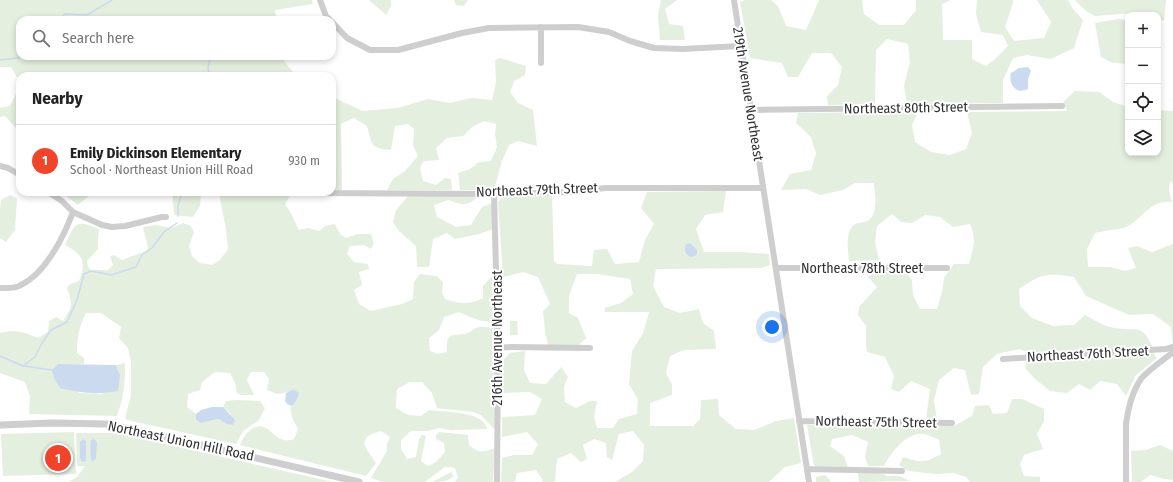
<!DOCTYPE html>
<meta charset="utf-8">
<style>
body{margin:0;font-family:"Fira Sans Condensed",sans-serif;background:#f2f2f2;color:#222}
.controls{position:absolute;right:12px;top:12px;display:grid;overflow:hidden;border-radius:8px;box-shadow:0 2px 6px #0003}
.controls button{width:36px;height:36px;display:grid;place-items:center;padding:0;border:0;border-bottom:1px solid #e0e0e0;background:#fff;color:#222;font:20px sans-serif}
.you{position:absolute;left:772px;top:327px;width:14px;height:14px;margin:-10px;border:3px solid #fff;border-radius:50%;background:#1a73e8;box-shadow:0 0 0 6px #1a73e833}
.badge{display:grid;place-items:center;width:26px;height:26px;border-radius:50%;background:#f0442b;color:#fff;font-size:13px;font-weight:700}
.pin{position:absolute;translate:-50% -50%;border:2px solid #fff;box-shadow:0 1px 4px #0006}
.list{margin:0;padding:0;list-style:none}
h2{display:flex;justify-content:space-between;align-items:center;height:52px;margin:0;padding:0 16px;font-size:17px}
h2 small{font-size:13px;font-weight:400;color:#767676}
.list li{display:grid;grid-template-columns:26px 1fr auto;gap:12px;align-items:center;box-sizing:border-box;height:72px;padding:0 16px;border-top:1px solid #e0e0e0}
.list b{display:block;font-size:15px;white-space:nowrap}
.list p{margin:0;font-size:13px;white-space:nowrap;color:#767676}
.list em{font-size:13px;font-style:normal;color:#767676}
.icon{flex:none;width:22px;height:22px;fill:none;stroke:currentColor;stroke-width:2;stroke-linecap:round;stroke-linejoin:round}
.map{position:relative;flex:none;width:1173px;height:482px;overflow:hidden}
.search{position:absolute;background:#fff;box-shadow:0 2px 6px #0003;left:16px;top:16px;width:320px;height:44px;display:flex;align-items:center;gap:10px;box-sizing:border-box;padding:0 14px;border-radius:12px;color:#767676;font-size:15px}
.panel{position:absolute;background:#fff;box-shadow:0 2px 6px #0003;left:16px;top:72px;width:320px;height:124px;border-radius:12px}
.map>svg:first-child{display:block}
.green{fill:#e4efdf}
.water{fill:#cbdaef}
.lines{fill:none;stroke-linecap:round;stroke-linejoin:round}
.stream{stroke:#cbdaef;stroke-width:1.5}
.minor{stroke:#cecece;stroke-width:6}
.tertiary{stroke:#cecece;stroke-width:7}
.labels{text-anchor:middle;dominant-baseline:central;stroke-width:4;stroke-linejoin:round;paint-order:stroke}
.street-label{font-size:14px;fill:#313131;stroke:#fff}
</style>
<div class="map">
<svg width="1173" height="482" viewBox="0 0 1173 482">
<rect width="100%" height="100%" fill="#fff"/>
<path class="green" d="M0 0H312L313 4 275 10 277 20H20V56H283L284 61 296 76H20V82L11 67H0Z
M369 0H391V6L386 15Z
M454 0H468L464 6 456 5Z
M661 0H677L665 9 669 24 683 26 685 40H660L658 15Z
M745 0H771L778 6 786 26 806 30 819 0H862L864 14 879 25H904L916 10V0H951L942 4 943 40H972V59L986 66 995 59 1008 46 1003 35 981 32 976 14 977 0H1013V3L1005 27 1014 41 1044 38 1051 22 1037 0H1068L1073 9 1083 20 1074 48 1051 59 1027 55 1013 58 1003 80V103L907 104 904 86 910 62 908 44 887 39 876 50 875 104 828 105 827 96 838 85 842 67 831 53H812L798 77H788L782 63 750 58 740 2Z
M1075 0H1166L1164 21 1158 19V15H1142L1133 13 1095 16 1085 10Z
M1118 19 1128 20 1125 64 1110 62 1101 57 1095 23Z
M500 58 526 66 525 75 514 81 510 92 518 103 533 110 537 146 518 141 509 145 502 161 494 190H460L458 173 470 169 479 162 491 161 497 147 495 134 496 124 484 121 472 127 463 136 447 138 436 148 439 160 424 161 420 167 423 181 436 185 445 178 451 179 452 190H387L393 179 405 171 418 156 413 146 414 129 408 124 395 126 391 150C370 149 372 144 367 126L354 118 341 124 342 190H332V97L363 111 398 108 428 99 450 103 471 98 492 100 496 82 495 60Z
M20 86V135L15 127 5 116 0 117V108L10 106Z
M1075 91 1099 92 1113 102 1128 107V153H1158V110L1173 111V184L1170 181 1169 190 1172 202C1149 200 1143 219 1126 227 1122 229 1102 231 1095 233L1087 249 1088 267H1110L1125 271 1136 268 1128 248 1137 246 1152 252 1173 244V346L1171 327 1153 314 1129 315 1086 296 1074 277C1046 273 1043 273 1019 289L1020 306 1032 318 1053 326 1074 325 1085 315C1094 320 1105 327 1115 328 1138 332 1141 322 1153 348L1035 355 1019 349 997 354 983 367 979 394 971 395 965 370 954 368 939 380 934 400 937 419H926L930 389 911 381 899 392 891 389 894 376 885 357 867 352 866 344V326L858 315 859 307 877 287 868 277 871 272H906L912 280 913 295 920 309H937L942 292 944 278 954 264H969C973 248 977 240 970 224L953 227 940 217 925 215 912 223 901 222 892 214 877 226 875 242 879 260 849 261C848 252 846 239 850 230 853 223 858 223 865 222 879 218 875 194 874 183H855L843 190 820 195 806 189 781 190 790 174 811 170 816 154 811 137 796 123 798 113 918 112 912 125 915 142 931 152 950 155 966 149 972 133 967 112 1067 111 1063 102Z
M726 191 723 212 705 215 696 229 704 252H742L769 254 770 265 761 268 656 269 653 286 664 307 680 313 699 309 703 323 714 331 716 349 684 350 670 356 666 373 672 384V395L650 403V426H693L700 419 701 400 718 399 719 415 736 429 754 430 776 421 794 418 801 463 785 467 769 482H615L632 472 643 461 644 445 633 431 619 434 612 460 607 457 606 443 594 439 583 445 587 459 581 462 571 453 557 459 555 482H542L543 480 536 470 517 473 515 482H501L502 458 514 455H532L538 444 527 432 502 437V417L535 415 542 399 530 392 502 393 503 360 510 353 525 351 524 370 530 383 546 384 561 367 568 377 564 387 565 402 576 408 590 401H597L594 417 597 428H613L619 419 637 414 638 399 629 384 632 351 643 333 649 312H605V308L621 303 633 294 630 279 597 274H577L569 296V313L578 318 586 338 579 345H548L545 332 543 311 550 304 538 277 523 272 503 277 498 202 503 197 552 196 554 261 557 264 592 266 594 250 607 249 615 264 639 262 645 240 654 224 641 208 647 192Z
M61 192H89L90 195 78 205Z
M172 192H201L200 206 193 217 174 215Z
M220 192H297L289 197 285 205C292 212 294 221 299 230L308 228 319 231 325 226 335 224 340 234 346 238 358 234H371L374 243 371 249 364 245 350 246 347 254 354 262 368 264 369 269 359 272 362 285 354 290 359 304 371 311 402 304 413 299 414 282 420 274 437 276 443 282 442 292 445 299C459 304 470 305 483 298V286L490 278H494L495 322C480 322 472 318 459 312L444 317 439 330 429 338 430 351 438 354 447 352C445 330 454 337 468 333 471 332 473 329 476 328 481 326 490 328 495 328V428H493L481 415 473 412 437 408 432 393 422 382H410L397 389 396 408 408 415 421 416 429 410C443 412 485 411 487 429L451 430 439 428 427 431H411L401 440V449L407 459 416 457 419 439 422 435 426 436 421 461 428 466 436 462 445 452 444 443 436 439V435L439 432 468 435 469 445C479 454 483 452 495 448L493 482H455L458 478 455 468 450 467H445L425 482H383L371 478 387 451V444L390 437 381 431C354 438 366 448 376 463L366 476 240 445C244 436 252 422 266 428 272 431 277 439 284 440 287 441 291 440 294 439L298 429 293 420 290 408 296 401 293 389C282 395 279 395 267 390L269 379 264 372H251L247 380 254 395H241L237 393 235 383 230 373 215 372 202 382 200 390 188 394 187 407 196 414V420L201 423 218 419 227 424 231 414 223 407 226 401 236 400 260 401 265 408 259 420 243 431 236 444 127 420 125 418 131 395V362L128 348 119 338 121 327 101 313H86C79 326 77 338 77 353L84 358V364H58L79 393 102 394 120 375 116 365 125 363C125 384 124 396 117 416L29 414 30 396 25 382 0 373V333C16 329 23 332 38 338L48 332 49 321 56 317 63 321C73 306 73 305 67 288L70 284 79 281C87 261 83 255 65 245 76 223 74 219 99 229L98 238V249L87 261 88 267 91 270H108L113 265 110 256 114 255 122 260 146 251 148 248 143 227 155 225 172 228 183 223 191 226 194 232 189 246 192 256 200 263 212 265 220 260 228 249 226 229 220 199Z
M10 195 17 198 15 230 6 242 0 238V210L1 200Z
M408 196H479C467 207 462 205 448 200L434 205 437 217 456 227 471 225 482 207 492 203 493 229 479 234 455 239 447 233 433 239 429 267H417L416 246 399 231 393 222 396 210Z
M510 321H517L518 335H510Z
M1153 353 1157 358 1136 375 1126 396 1117 384 1100 381 1090 390 1079 384 1067 393 1050 391 1035 379 1025 368 1027 362Z
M1012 399H1022L1044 409V421L1037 434 1043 449 1024 455 1020 464 1024 476 1040 477V482H970L966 477 953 473 935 474 908 471 899 465 903 457C921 463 925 463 941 454L939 439C934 438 928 435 924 434 906 432 891 453 884 466H868L865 457 868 442 852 435 832 439 830 446 844 456 848 467 814 466 807 425 954 426 972 416 975 406 989 405 993 414 1007 413Z
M74 432 76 474 3 476 1 434Z
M76 433H116L333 482H68L77 477 85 466H77Z
M1160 445 1173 451V480L1164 479 1150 475 1141 482H1132L1131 451 1146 450Z
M451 472 454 476C447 482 441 482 432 482Z
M858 473H881L887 476H899L910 481 859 482Z
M825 475 830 480V482H816V477Z"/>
<path class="water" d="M1028 67 1031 71 1028 79V89C1016 95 1008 84 1011 73L1019 68Z
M690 243 697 250V254L695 256 690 257C685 253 684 250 686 244Z
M58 364 116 365 120 375 118 391C96 395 81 393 60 388L54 378 52 370Z
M293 389 299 393 296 401 292 406 287 404 285 401 286 393Z
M212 407H223L235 420 233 425 227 424 218 419 201 423 196 420V414L201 410Z
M83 439 86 441V461L82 462 80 458V442Z
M94 439 97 442 96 459 93 461 91 460C90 454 90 446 91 440Z"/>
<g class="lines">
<path class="stream" d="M59 20 65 14 87 15 112 0
M0 60 18 58 20 56
M209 76 208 67 211 56
M178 216V206L182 192
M0 356 23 366 52 370
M23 366 35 357 42 343 51 330 67 322 77 300 84 274 91 271 111 275 136 267 142 255 152 248 164 232 177 223"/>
<path class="minor" d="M320 0 326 16 330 20
M734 0 809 482
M332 22 347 38 370 50H398L462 33 489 28 578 27 609 32 630 41 654 48 683 49 740 46
M541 63V27
M751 110 1062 106
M0 166 8 168 20 175
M48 192 62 201 73 212 102 225 112 227 125 226 162 217H166
M311 193 498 194 572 192 605 188H763
M494 194 498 347 497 482
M776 268H947
M0 288C7 288 15 289 21 285 46 273 64 236 73 212
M498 347 590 348
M1003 359 1166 349 1173 347
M799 421 952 423
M807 469 902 471
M1126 482V424C1128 409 1132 392 1141 379 1147 371 1165 359 1173 352"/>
<path class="tertiary" d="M0 425 51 423 107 424 192 443 359 482"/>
</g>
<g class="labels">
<g class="street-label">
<text transform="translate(748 94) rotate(81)">219th Avenue Northeast</text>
<text transform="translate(906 108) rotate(-1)">Northeast 80th Street</text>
<text transform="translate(537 190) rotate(-2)">Northeast 79th Street</text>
<text x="862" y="268">Northeast 78th Street</text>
<text transform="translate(497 338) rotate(-90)">216th Avenue Northeast</text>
<text transform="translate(1088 354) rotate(-3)">Northeast 76th Street</text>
<text transform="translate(876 422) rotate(1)">Northeast 75th Street</text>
<text transform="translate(181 441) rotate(12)">Northeast Union Hill Road</text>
</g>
</g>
</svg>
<div class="controls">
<button>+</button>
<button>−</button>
<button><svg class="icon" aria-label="locate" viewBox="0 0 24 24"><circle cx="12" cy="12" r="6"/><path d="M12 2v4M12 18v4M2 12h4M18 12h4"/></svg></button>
<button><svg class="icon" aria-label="layers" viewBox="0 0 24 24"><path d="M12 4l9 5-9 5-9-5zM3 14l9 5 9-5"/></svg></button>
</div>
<div class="you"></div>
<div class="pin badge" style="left:58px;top:458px">1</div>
<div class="search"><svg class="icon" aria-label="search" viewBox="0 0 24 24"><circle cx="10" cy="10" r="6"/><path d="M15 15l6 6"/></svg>Search here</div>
<section class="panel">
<h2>Nearby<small></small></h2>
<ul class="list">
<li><span class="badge">1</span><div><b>Emily Dickinson Elementary</b><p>School · Northeast Union Hill Road</p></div><em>930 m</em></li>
</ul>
</section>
</div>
